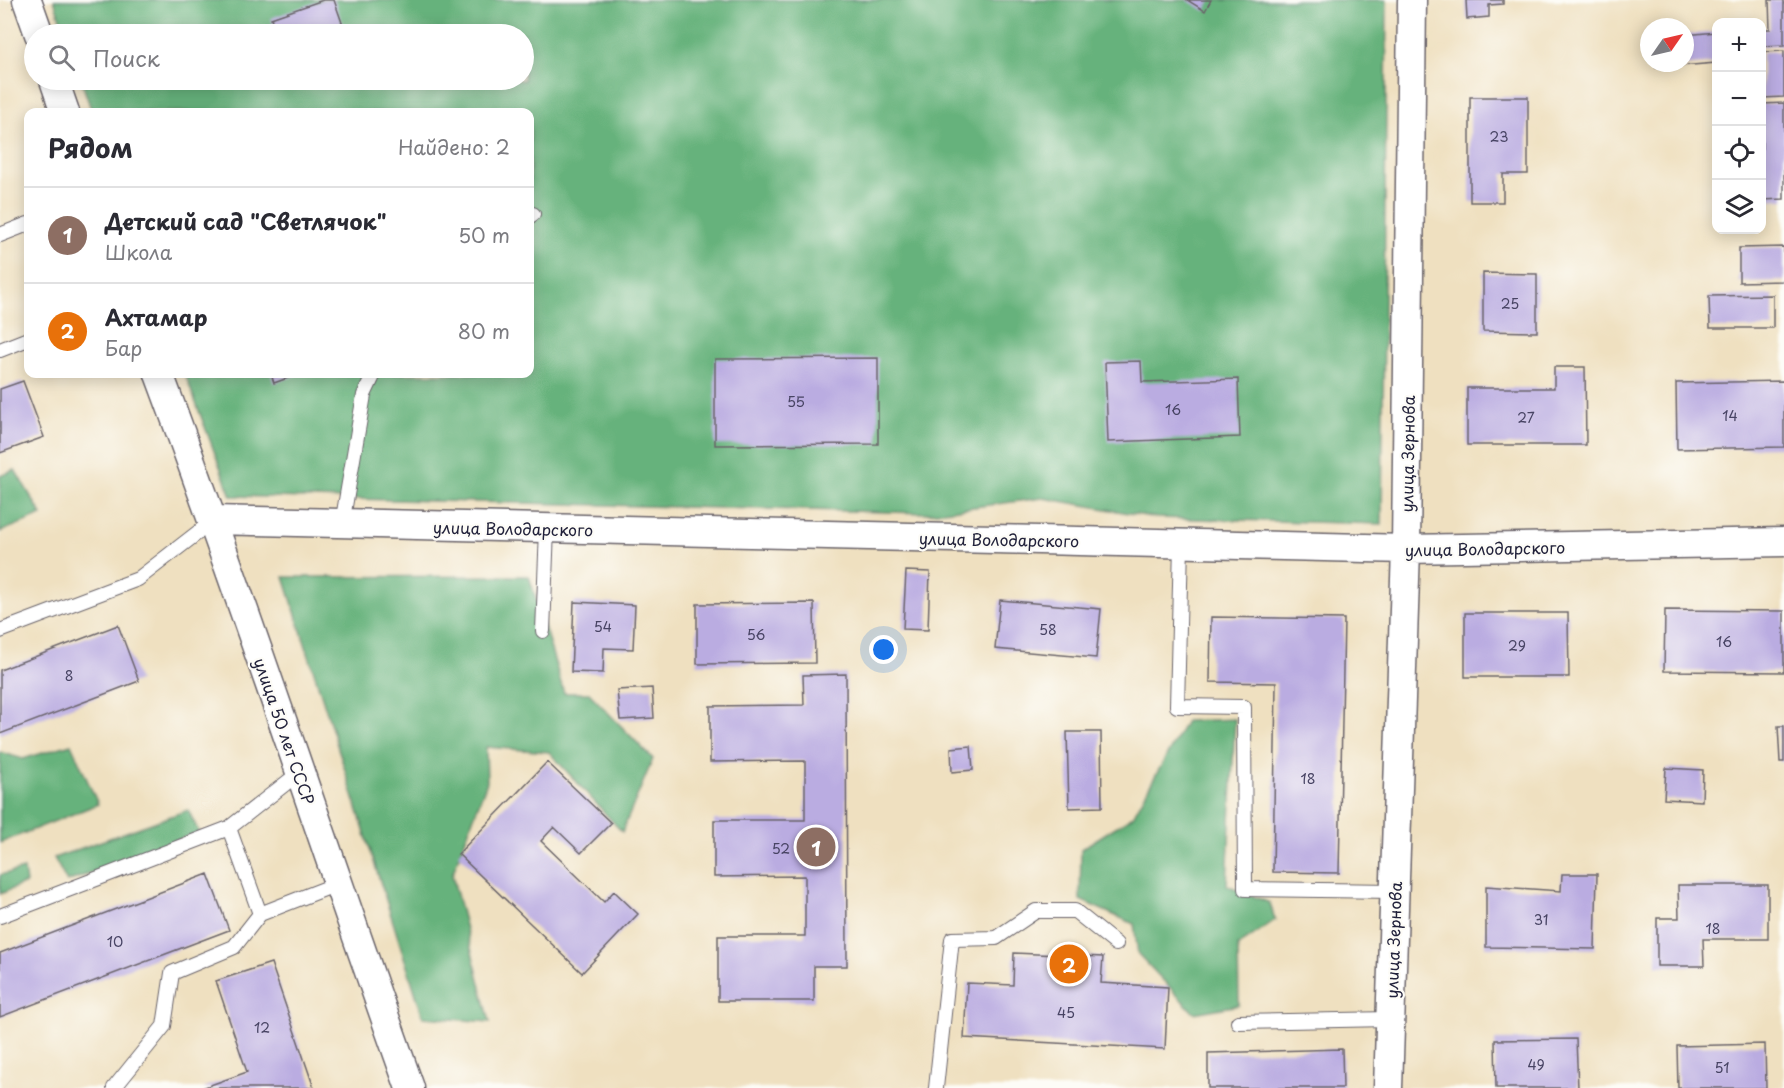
<!DOCTYPE html>
<html lang="ru">
<meta charset="utf-8">
<style>
body{margin:0;font-family:"Playpen Sans",sans-serif;background:#f2f2f3;color:#2b2b33}
.controls{position:absolute;right:18px;top:18px;display:grid;overflow:hidden;border-radius:12px;box-shadow:0 3px 15px #0003}
.controls button{width:54px;height:54px;display:grid;place-items:center;padding:0;border:0;border-bottom:2px solid #e1e1e2;background:#fff;color:#2b2b33;font:30px sans-serif}
.compass{position:absolute;left:1640px;top:18px;width:54px;height:54px;border-radius:50%;background:#fff;box-shadow:0 3px 15px #0003;rotate:56deg}
.you{position:absolute;left:884px;top:650px;width:21px;height:21px;margin:-15px;border:4px solid #fff;border-radius:50%;background:#1a73e8;box-shadow:0 0 0 9px #1a73e833}
.badge{display:grid;place-items:center;width:39px;height:39px;border-radius:50%;background:#d1495b;color:#fff;font-size:20px;font-weight:700}
.pin{position:absolute;translate:-50% -50%;border:3px solid #fff;box-shadow:0 2px 6px #0006}
.list{margin:0;padding:0;list-style:none}
h2{display:flex;justify-content:space-between;align-items:center;height:78px;margin:0;padding:0 24px;font-size:26px}
h2 small{font-size:20px;font-weight:400;color:#7c7c81}
.list li{display:grid;grid-template-columns:39px 1fr auto;gap:18px;align-items:center;box-sizing:border-box;height:96px;padding:0 24px;border-top:2px solid #e1e1e2}
.list b{display:block;font-size:22px;white-space:nowrap}
.list p{margin:0;font-size:20px;white-space:nowrap;color:#7c7c81}
.list em{font-size:20px;font-style:normal;color:#7c7c81}
.icon{flex:none;width:33px;height:33px;fill:none;stroke:currentColor;stroke-width:2;stroke-linecap:round;stroke-linejoin:round}
.map{position:relative;flex:none;width:1784px;height:1088px;overflow:hidden}
.search{position:absolute;background:#fff;box-shadow:0 3px 15px #0003;left:24px;top:24px;width:510px;height:66px;display:flex;align-items:center;gap:15px;box-sizing:border-box;padding:0 21px;border-radius:33px;color:#7c7c81;font-size:22px}
.panel{position:absolute;background:#fff;box-shadow:0 3px 15px #0003;left:24px;top:108px;width:510px;height:270px;border-radius:12px}
.map>svg:first-child{display:block}
.forest{fill:#66b27b;stroke:#446a5b;stroke-width:1.5}
.building{fill:#baace1}
.lines{fill:none;stroke-linecap:round;stroke-linejoin:round}
.service-casing{stroke:#6a646a;stroke-width:16}
.minor-casing{stroke:#6a646a;stroke-width:31}
.service{stroke:#fff;stroke-width:14}
.minor{stroke:#fff;stroke-width:28}
.labels{text-anchor:middle;dominant-baseline:central;stroke-width:4.5;stroke-linejoin:round;paint-order:stroke}
.number-label{font-size:14px;fill:#484464}
.street-label{font-size:16px;fill:#22223b;stroke:#fdfcf7}
</style>
<div class="map">
<svg width="1784" height="1088" viewBox="0 0 1784 1088">
<rect width="100%" height="100%" fill="#fdfcf7"/>
<filter id="ink" filterUnits="userSpaceOnUse"><feTurbulence type="fractalNoise" baseFrequency=".0167" numOctaves="2"/><feDisplacementMap in="SourceGraphic" scale="12" xChannelSelector="R" yChannelSelector="G"/><feConvolveMatrix kernelMatrix="1 2 1 2 8 2 1 2 1" color-interpolation-filters="sRGB"/></filter>
<filter id="wash" filterUnits="userSpaceOnUse"><feTurbulence type="fractalNoise" baseFrequency=".008" numOctaves="4" result="noise"/><feDisplacementMap in="SourceGraphic" scale="24" xChannelSelector="R" yChannelSelector="G"/><feGaussianBlur stdDeviation="1.35" result="paint"/><feColorMatrix in="noise" values="0 0 0 0 0 0 0 0 0 0 0 0 0 0 0 0 0 1.4 0 .05"/><feComposite in="paint" operator="in"/></filter>
<g filter="url(#wash)">
<rect width="100%" height="100%" fill="#efe0c0"/>
<path class="forest" d="M54 0H1387L1382 524 1157 518 1043 498 928 513 231 496 185 374H530V112H92L81 80H524V34H65Z
M15 470 42 515 0 532V476Z
M529 576 564 693H589L653 759 622 832 549 752 486 747 487 782 452 875 490 1022 423 1017 284 577Z
M1235 719 1227 885 1270 903 1275 920 1238 946 1239 1005 1194 1013 1138 954 1134 924 1080 900 1081 849 1133 816 1186 721Z
M71 744 98 804 0 843V752L23 759Z
M188 810 199 832 67 882 54 858Z
M24 869 26 883 0 894V875Z"/>
<g id="blocks">
<path class="building" d="M323 0H334L346 34H277L271 18Z
M1187 0H1211L1205 11Z
M1466 0H1503V4L1489 5V17L1467 19Z
M1769 0H1784V45L1762 46V29H1770Z
M1716 32V63L1656 68V63H1685V35Z
M1784 51V97L1762 98V52Z
M1470 97H1528V174H1503V202H1470Z
M1784 103V199L1762 200V104Z
M1784 247V281L1739 282V248Z
M1483 273 1537 274V332L1483 331Z
M1773 295V328H1710L1709 296Z
M878 358V444L715 445V359Z
M1141 361 1142 382 1238 379 1240 437 1108 442 1105 362Z
M1554 367H1585L1586 445H1467V388H1554Z
M271 374H299L274 383Z
M23 381 44 437 0 453V389Z
M1784 381V447L1677 449 1676 383Z
M906 571 930 572 928 630 903 629Z
M1000 600 1101 609 1096 658 995 649Z
M574 602 635 605 633 649 604 648 603 673 571 672Z
M814 603 815 663 697 664V604Z
M1665 610 1784 611V672L1664 671Z
M1465 613H1568L1569 677H1465Z
M1211 617 1344 619 1339 873 1273 872 1276 683 1210 682Z
M118 625 139 681 0 734V670Z
M846 674 847 966H814V1001H718V936H805V876L714 877V820H805V761L710 762V706L804 705 803 675Z
M652 688 654 718 620 720 617 690Z
M1778 726H1784V762H1780Z
M1067 732H1101L1102 807 1069 808Z
M971 746 973 770 952 772 951 748Z
M547 762 611 823 581 853 554 827 541 841 604 902 614 891 638 914 582 973 458 854Z
M1666 768 1703 770 1702 801 1664 799Z
M208 874 229 930 0 1017V953Z
M1562 874H1597L1595 949 1486 947V886L1561 891Z
M1678 885H1768V939H1703L1704 966H1657V918H1679Z
M1014 953 1103 957 1101 983 1168 987 1165 1049 964 1038 967 983 1013 985Z
M271 963 314 1088H202L247 1072 216 981Z
M1576 1039 1578 1088H1496L1495 1040Z
M1765 1044 1766 1088H1678L1677 1046Z
M1342 1049 1343 1088H1208V1053Z"/>
</g>
</g>
<g filter="url(#ink)">
<use href="#blocks" fill-opacity="0" stroke="#6a646a" stroke-width="1.5"/>
<g class="lines">
<defs>
<path id="service" d="M530 216 533 214
M0 235 28 224
M0 350 28 339
M342 524 364 395 374 374
M1181 544 1177 706 1244 707 1245 889 1395 891
M0 631 138 579 214 520
M543 631 547 529
M229 828 260 914
M0 916 229 828 299 773
M1238 1022 1390 1019
M114 1088 164 1026 172 973 234 947 260 914 337 884
M936 1088 952 939 996 938 1036 911H1075L1116 944"/>
<path id="minor" d="M27 0 39 34
M54 80 65 112
M159 374C247 610 325 850 410 1088
M214 520 1406 549 1784 542
M1388 1088 1406 549 1412 0"/>
</defs>
<use href="#service" class="service-casing"/>
<use href="#minor" class="minor-casing"/>
<use href="#service" class="service"/>
<use href="#minor" class="minor"/>
</g>
</g>
<g class="labels">
<g class="number-label">
<text x="1499" y="136">23</text>
<text x="1510" y="303">25</text>
<text x="796" y="401">55</text>
<text x="1173" y="409">16</text>
<text x="1730" y="415">14</text>
<text x="1526" y="417">27</text>
<text x="603" y="626">54</text>
<text x="1048" y="629">58</text>
<text x="756" y="634">56</text>
<text x="1724" y="641">16</text>
<text x="1517" y="645">29</text>
<text x="69" y="675">8</text>
<text x="1308" y="778">18</text>
<text x="781" y="848">52</text>
<text x="1541" y="919">31</text>
<text x="1713" y="928">18</text>
<text x="115" y="941">10</text>
<text x="1066" y="1012">45</text>
<text x="262" y="1027">12</text>
<text x="1536" y="1064">49</text>
<text x="1722" y="1067">51</text>
</g>
<g class="street-label">
<text transform="translate(1407 454) rotate(-89)">улица Зернова</text>
<text transform="translate(513 528) rotate(1)">улица Володарского</text>
<text transform="translate(999 539) rotate(1)">улица Володарского</text>
<text transform="translate(1485 548) rotate(-1)">улица Володарского</text>
<text transform="translate(285 731) rotate(71)">улица 50 лет СССР</text>
<text transform="translate(1393 940) rotate(-88)">улица Зернова</text>
</g>
</g>
</svg>
<div class="controls">
<button>+</button>
<button>−</button>
<button><svg class="icon" aria-label="locate" viewBox="0 0 24 24"><circle cx="12" cy="12" r="6"/><path d="M12 2v4M12 18v4M2 12h4M18 12h4"/></svg></button>
<button><svg class="icon" aria-label="layers" viewBox="0 0 24 24"><path d="M12 4l9 5-9 5-9-5zM3 14l9 5 9-5"/></svg></button>
</div>
<svg class="compass" viewBox="-18 -18 36 36"><path d="M0-13l5 13h-10z" fill="#e53935"/><path d="M0 13l5-13h-10z" fill="#7c7c81"/></svg>
<div class="you"></div>
<div class="pin badge" style="left:816px;top:847px;background:#8d6e63">1</div>
<div class="pin badge" style="left:1069px;top:964px;background:#e8710a">2</div>
<div class="search"><svg class="icon" aria-label="search" viewBox="0 0 24 24"><circle cx="10" cy="10" r="6"/><path d="M15 15l6 6"/></svg>Поиск</div>
<section class="panel">
<h2>Рядом<small>Найдено: 2</small></h2>
<ul class="list">
<li><span class="badge" style="background:#8d6e63">1</span><div><b>Детский сад &quot;Светлячок&quot;</b><p>Школа</p></div><em>50 m</em></li>
<li><span class="badge" style="background:#e8710a">2</span><div><b>Ахтамар</b><p>Бар</p></div><em>80 m</em></li>
</ul>
</section>
</div>
